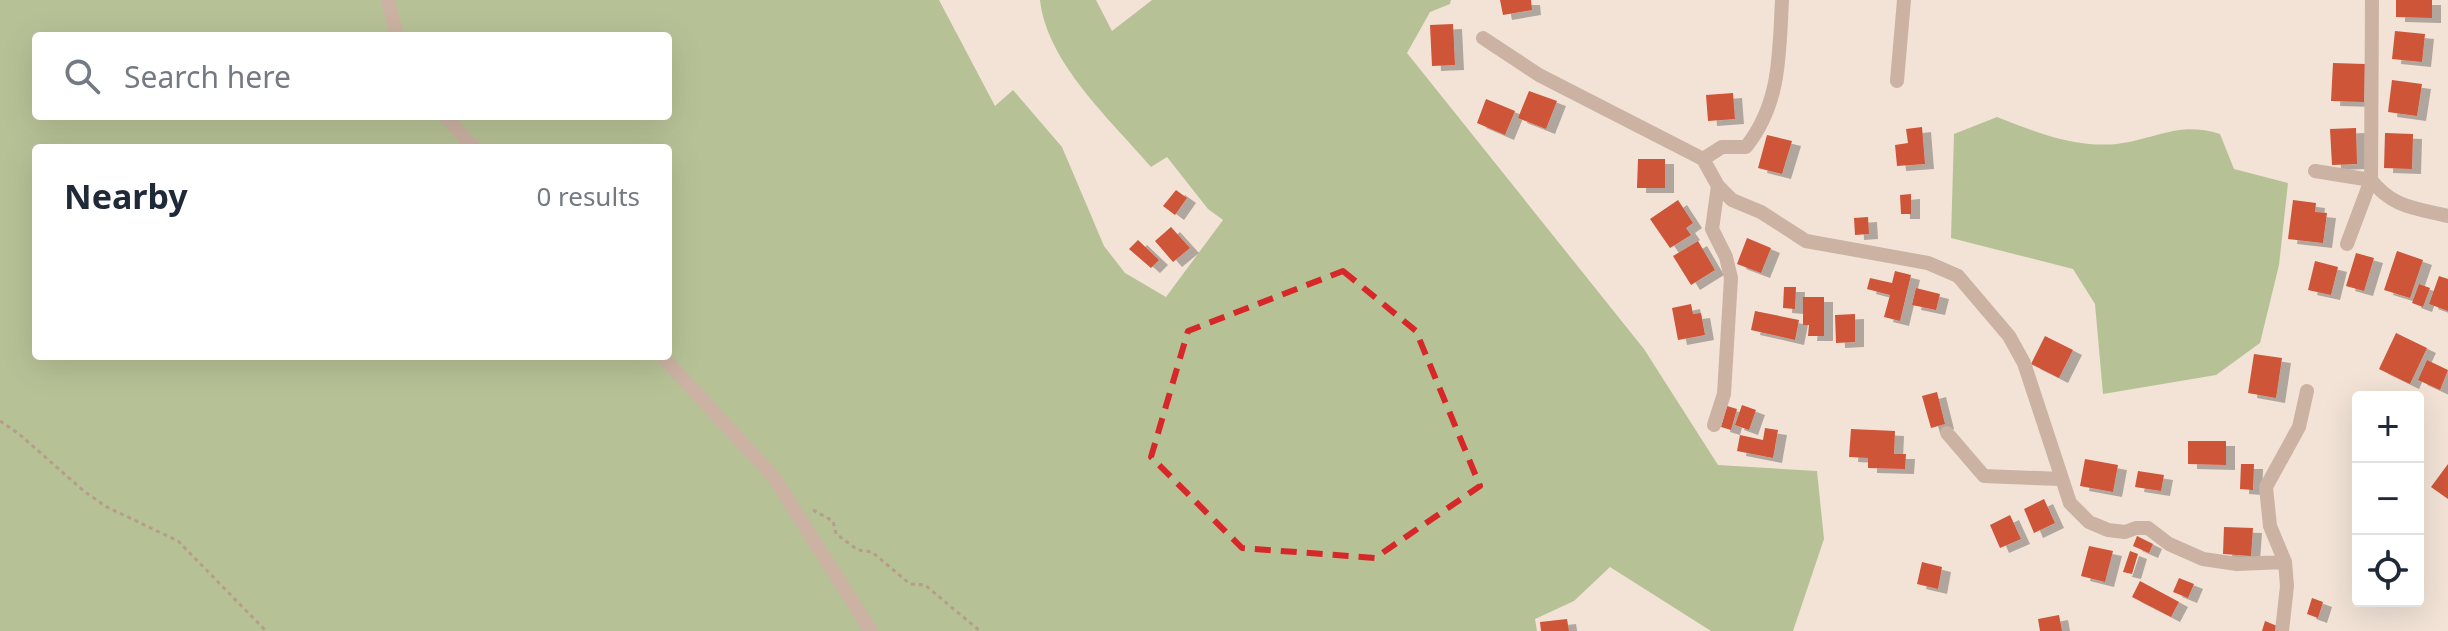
<!DOCTYPE html>
<meta charset="utf-8">
<style>
body{margin:0;font-family:"Noto Sans",sans-serif;background:#f6f6f7;color:#1f2937}
.controls{position:absolute;right:24px;bottom:24px;display:grid;overflow:hidden;border-radius:8px;box-shadow:0 8px 32px #0002}
.controls button{width:72px;height:72px;display:grid;place-items:center;padding:0;border:0;border-bottom:2px solid #e0e1e3;background:#fff;color:#1f2937;font:40px sans-serif}
.list{margin:0;padding:0;list-style:none}
h2{display:flex;justify-content:space-between;align-items:center;height:104px;margin:0;padding:0 32px;font-size:34px}
h2 small{font-size:26px;font-weight:400;color:#747a83}
.icon{flex:none;width:44px;height:44px;fill:none;stroke:currentColor;stroke-width:2;stroke-linecap:round;stroke-linejoin:round}
.map{position:relative;flex:none;width:2448px;height:631px;overflow:hidden}
.search{position:absolute;background:#fff;box-shadow:0 8px 32px #0002;left:32px;top:32px;width:640px;height:88px;display:flex;align-items:center;gap:20px;box-sizing:border-box;padding:0 28px;border-radius:8px;color:#747a83;font-size:30px}
.panel{position:absolute;background:#fff;box-shadow:0 8px 32px #0002;left:32px;top:144px;width:640px;height:216px;border-radius:8px}
.map>svg:first-child{display:block}
.green{fill:#b6c296}
.building{fill:#ce5439;filter:url(#shadow)}
.lines{fill:none;stroke-linecap:round;stroke-linejoin:round}
.path{stroke:#b79c8c;stroke-width:3;stroke-dasharray:4 4;stroke-linecap:butt}
.minor{stroke:#cbb2a2;stroke-width:14}
.marked{fill:none;stroke:#d62828;stroke-width:6;stroke-dasharray:16 10;stroke-linejoin:round}
</style>
<div class="map">
<svg width="2448" height="631" viewBox="0 0 2448 631">
<defs>
<filter id="shadow"><feDropShadow dx="9" dy="5" stdDeviation="0" flood-color="#0004"/></filter>
</defs>
<rect width="100%" height="100%" fill="#f2e3d6"/>
<path class="green" d="M0 0H386L395 36H36V116H442L471 148H36V356H659L771 477 868 631H0Z
M391 0H939L995 106 1013 90 1062 147 1104 246 1125 273 1166 297 1223 220 1208 209 1167 157 1151 167C1111 120 1047 63 1040 0H1096L1112 31 1152 0H1451L1450 4 1430 12 1407 53 1644 349 1718 465 1817 471 1824 539 1793 631H1711L1610 567 1574 601 1535 619 1537 631H874L775 474 668 356V148H478L448 116H668V36H400Z
M1997 117C2036 132 2074 148 2117 144 2157 139 2178 121 2220 134L2234 169 2288 183 2279 265 2260 343 2216 375 2103 394 2095 304 2073 269 1951 238 1954 134Z"/>
<path class="building" d="M1500 0H1531L1532 10 1503 15Z
M2396 0H2432V18L2396 17Z
M1453 24 1455 65 1432 66 1430 25Z
M2395 31 2425 34 2422 62 2392 59Z
M2333 63 2365 64 2364 102 2331 101Z
M2392 80 2422 84 2417 116 2388 112Z
M1529 91 1557 101 1546 129 1518 118Z
M1733 93 1735 119 1708 121 1706 95Z
M1486 99 1515 111 1505 135 1477 123Z
M1922 127 1925 164 1897 166 1895 145 1908 143 1906 129Z
M2356 128 2357 164 2332 165 2330 129Z
M2385 133 2413 134 2412 169 2384 168Z
M1767 135 1792 141 1782 174 1758 168Z
M1638 159H1665V188H1637Z
M1176 190 1187 198 1175 215 1163 206Z
M1911 194V214H1901L1900 195Z
M1678 200 1693 223 1686 228 1691 235 1670 248 1650 219Z
M2293 200 2316 203 2315 212 2327 213 2323 243 2288 239Z
M1868 217 1869 234 1855 235 1854 218Z
M1171 227 1190 248 1173 262 1155 241Z
M1747 238 1771 248 1761 273 1737 264Z
M1138 240 1159 260 1151 268 1129 249Z
M1698 241 1715 270 1691 285 1673 256Z
M2397 251 2423 260 2410 298 2384 290Z
M2356 253 2374 258 2364 291 2346 286Z
M2315 261 2338 267 2331 295 2308 290Z
M1895 271 1911 275 1900 321 1884 317 1890 295 1867 289 1870 278 1892 283Z
M2439 276 2448 279V311L2429 304Z
M2419 284 2430 288 2423 307 2412 303Z
M1784 287H1796L1795 309 1783 308Z
M1916 288 1940 294 1936 310 1912 305Z
M1803 297H1824V336H1808L1809 325H1803Z
M1691 304 1693 314 1701 313 1705 335 1678 340 1672 308Z
M1755 311 1799 320 1795 340 1751 330Z
M1855 314V342L1836 343 1835 315Z
M2396 333 2427 348 2410 384 2379 369Z
M2045 336 2073 350 2059 378 2031 364Z
M2254 354 2282 358 2276 398 2248 393Z
M2427 360 2448 370 2440 390 2418 380Z
M1937 392 1945 424 1931 428 1922 396Z
M1742 405 1756 410 1749 430 1735 425Z
M1727 406 1737 409 1731 430 1721 427Z
M1765 428 1778 430 1773 458 1737 451 1740 435 1763 440Z
M1851 429 1895 431 1894 454H1906L1905 469 1868 468V458L1849 457Z
M2188 441H2226V465L2188 464Z
M2085 459 2118 465 2113 492 2080 486Z
M2241 464H2254L2253 490 2240 489Z
M2448 464V499L2431 487Z
M2138 471 2164 475 2161 491 2135 487Z
M2044 499 2055 523 2034 533 2024 509Z
M2010 515 2021 539 2000 548 1990 525Z
M2224 527 2253 528 2251 556 2223 554Z
M2137 536 2153 544 2149 553 2133 546Z
M2089 546 2113 551 2105 582 2081 576Z
M2130 551 2138 554 2132 574 2123 572Z
M1922 562 1942 567 1938 589 1917 584Z
M2179 578 2194 584 2188 598 2173 592Z
M2140 581 2179 602 2171 617 2132 597Z
M2312 598 2323 602 2318 618 2307 614Z
M2059 615 2062 631H2040L2038 619Z
M1567 619 1569 631H1541L1540 622Z
M2265 621 2277 626 2275 631H2262Z"/>
<g class="lines">
<path class="path" d="M0 421 19 434 85 492 107 507 178 541 266 631
M813 510 833 521 836 534 858 550 872 552 910 584 925 585 980 631"/>
<path class="minor" d="M388 0 397 36
M2372 0 2371 180C2393 208 2416 208 2448 216
M1483 38 1539 75 1703 159 1718 186 1732 200 1761 212 1806 241 1928 263 1958 276 2009 336 2024 363 2070 503 2089 522 2108 530 2125 532 2136 528H2148L2169 544 2203 559 2237 564 2285 562 2287 586 2282 631
M1897 81 1904 0
M445 116 474 148
M1703 159 1722 147H1746C1781 103 1779 54 1782 0
M2315 171 2371 180 2347 244
M662 356 773 476 871 631
M1714 425 1724 394 1731 278 1726 257 1712 229 1718 186
M1947 433 1984 476 2061 479
M2285 562 2270 526 2266 487 2299 427 2307 391"/>
</g>
<path class="marked" d="M1343 271 1416 331 1480 486 1375 558 1242 548 1151 457 1188 331Z"/>
</svg>
<div class="controls">
<button>+</button>
<button>−</button>
<button><svg class="icon" aria-label="locate" viewBox="0 0 24 24"><circle cx="12" cy="12" r="6"/><path d="M12 2v4M12 18v4M2 12h4M18 12h4"/></svg></button>
</div>
<div class="search"><svg class="icon" aria-label="search" viewBox="0 0 24 24"><circle cx="10" cy="10" r="6"/><path d="M15 15l6 6"/></svg>Search here</div>
<section class="panel">
<h2>Nearby<small>0 results</small></h2>
<ul class="list">
</ul>
</section>
</div>
